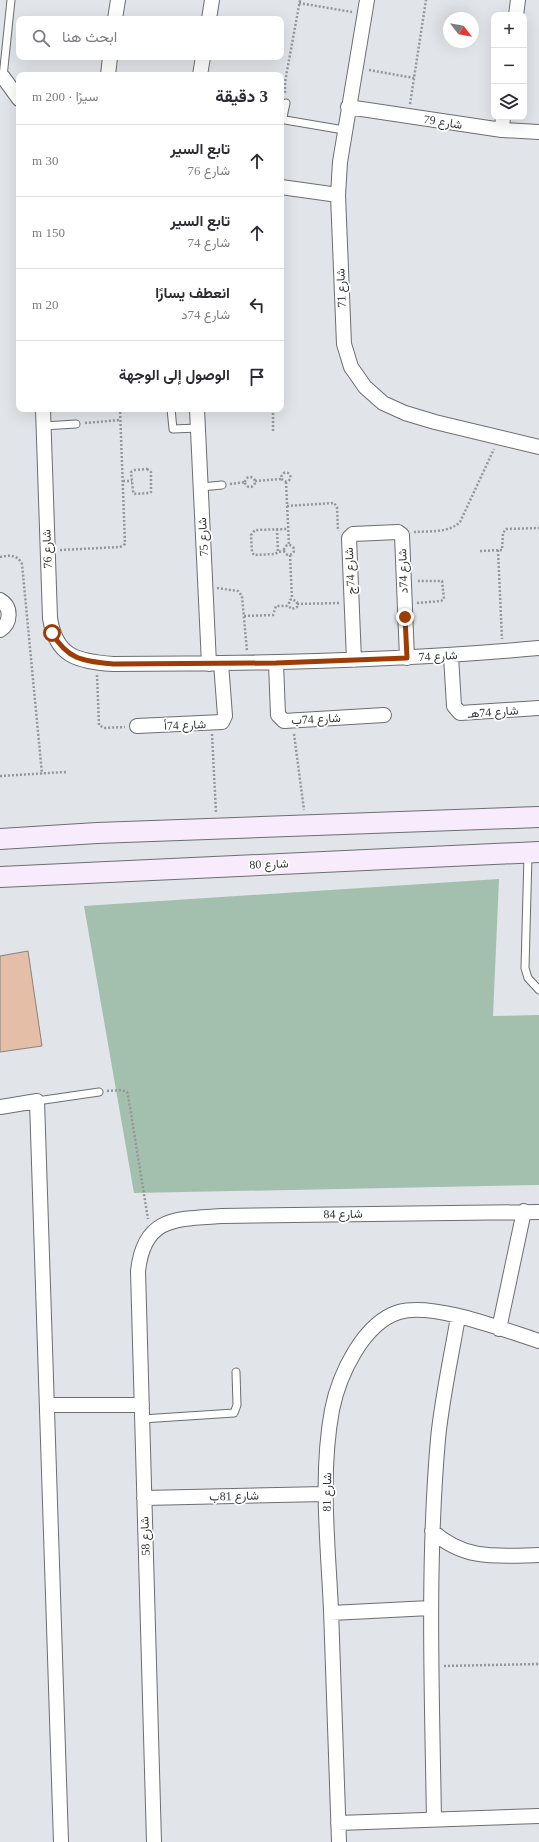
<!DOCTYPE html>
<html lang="ar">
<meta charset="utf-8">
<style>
body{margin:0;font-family:"Times New Roman",Vazirmatn,serif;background:#f7f7f7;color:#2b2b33;direction:rtl}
.controls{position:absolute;right:12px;top:12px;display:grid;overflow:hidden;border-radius:8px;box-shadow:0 4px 16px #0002}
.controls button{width:36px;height:36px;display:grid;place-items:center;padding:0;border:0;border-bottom:1px solid #e1e1e2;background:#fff;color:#2b2b33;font:20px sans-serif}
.compass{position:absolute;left:443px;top:12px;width:36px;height:36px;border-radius:50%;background:#fff;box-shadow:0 4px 16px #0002;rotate:121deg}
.stop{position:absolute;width:12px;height:12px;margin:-9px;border:3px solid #9f3b05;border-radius:50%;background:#fff}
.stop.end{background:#9f3b05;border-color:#fff;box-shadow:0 1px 4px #0008}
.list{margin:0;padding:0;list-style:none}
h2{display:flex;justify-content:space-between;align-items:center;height:52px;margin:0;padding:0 16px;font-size:17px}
h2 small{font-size:13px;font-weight:400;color:#7c7c81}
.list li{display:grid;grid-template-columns:26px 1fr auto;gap:12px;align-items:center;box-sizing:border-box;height:72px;padding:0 16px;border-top:1px solid #e1e1e2}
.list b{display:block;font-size:15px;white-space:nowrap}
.list p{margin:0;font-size:13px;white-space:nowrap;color:#7c7c81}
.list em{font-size:13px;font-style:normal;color:#7c7c81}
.icon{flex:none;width:22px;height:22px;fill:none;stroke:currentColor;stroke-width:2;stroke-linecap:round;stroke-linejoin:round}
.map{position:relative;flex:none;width:539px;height:1842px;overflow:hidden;direction:ltr}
.search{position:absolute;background:#fff;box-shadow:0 4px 16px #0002;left:16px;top:16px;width:268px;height:44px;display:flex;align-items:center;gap:10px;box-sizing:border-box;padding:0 14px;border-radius:8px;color:#7c7c81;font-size:15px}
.panel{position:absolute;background:#fff;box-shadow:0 4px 16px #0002;left:16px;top:72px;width:268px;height:340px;border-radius:8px;direction:rtl}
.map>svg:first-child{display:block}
.green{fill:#a3bfad}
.building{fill:#e4bea6;stroke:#868380}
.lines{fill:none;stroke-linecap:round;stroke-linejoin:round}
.lane-casing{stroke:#6c6e71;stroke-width:9}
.street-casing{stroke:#6c6e71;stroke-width:16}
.secondary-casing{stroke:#6c6e71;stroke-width:22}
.path{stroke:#95979a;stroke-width:2.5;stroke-dasharray:2 2;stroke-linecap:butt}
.lane{stroke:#fff;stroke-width:7}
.street{stroke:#fff;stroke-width:14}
.secondary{stroke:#f8ecfc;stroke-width:20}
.route{stroke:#9f3b05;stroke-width:5}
.labels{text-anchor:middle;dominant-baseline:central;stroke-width:3.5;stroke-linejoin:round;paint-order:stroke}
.street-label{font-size:12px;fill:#353638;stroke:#fff}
</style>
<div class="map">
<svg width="539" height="1842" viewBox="0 0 539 1842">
<rect width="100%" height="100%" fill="#e1e4e8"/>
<path class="green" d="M499 879 493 1016 539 1015V1185L134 1193 84 906Z"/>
<path class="building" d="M28 951 42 1046 0 1052V956Z"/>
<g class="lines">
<defs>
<path id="lane" d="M3 77 11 0
M286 103 283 117 285 120 344 130
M171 409 173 429 198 428
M43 426 76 424
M201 487 222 485
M528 855 525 968 528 978 539 990
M37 1101 99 1092
M142 1419 234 1413 237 1405 236 1372"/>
<path id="street" d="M367 0 340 162 338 195 344 344 351 367 365 387 383 403 405 413 435 422 539 447
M516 15 518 0
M115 19 118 0
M209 19 212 0
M108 75 110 57
M200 75 203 57
M3 77 19 99
M348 107 502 130 539 132
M502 130 503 117
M281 187 338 195
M43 409 50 618C56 657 77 661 113 664 255 664 397 661 539 648
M197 409 209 664
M0 600C12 607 11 623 0 630
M451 656 454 706 460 713 539 708
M354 660 349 538 353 534 398 532 402 535 407 658
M276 663 278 715 284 721 384 715
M137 726 222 722 225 716 221 663
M0 1107 37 1101 61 1842
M499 1329 524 1211
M47 1405H142
M144 1498 325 1494
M432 1531C465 1561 498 1556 539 1555
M331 1613 430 1608
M434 1820C432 1693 427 1566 438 1439 442 1398 451 1358 458 1317
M338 1823 539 1816
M154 1842 138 1271C144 1216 177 1219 222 1216L539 1212
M339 1842C336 1765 334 1687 331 1610 328 1544 320 1475 332 1410 339 1375 363 1323 399 1312 434 1302 504 1330 539 1341"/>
<path id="secondary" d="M0 839 97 833 539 817
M0 877 539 852"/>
</defs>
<use href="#lane" class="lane-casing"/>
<use href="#street" class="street-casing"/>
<use href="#secondary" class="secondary-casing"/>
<path class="path" d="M299 3 352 12
M369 70 414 78
M285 93V82L300 0
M410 104 426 0
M273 409V433
M85 423 120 420
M147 469 151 472V492L149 493 134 494 133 491 131 472 135 470Z
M281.5 477a4.5 4.5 0 1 1 9 0a4.5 4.5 0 1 1-9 0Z
M245 482a5 5 0 1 1 10 0a5 5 0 1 1-10 0Z
M123 481H132
M255 481 281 479
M286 482 289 545
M230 484 245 482
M287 506 334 503 337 507 338 531
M277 529 278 552
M414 532C429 531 449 533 460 522L494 449
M284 550a5 5 0 1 1 10 0a5 5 0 1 1-10 0Z
M60 550 120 547 125 544 120 409
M498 550 502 639
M285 551 278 552 275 554 254 555 252 552 251 535 255 530 288 529
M480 551 502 550 503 533 506 529 539 528
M290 555 292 599
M0 557C9 555 17 554 22 564L42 774
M217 588 238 591 242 596 247 651
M417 603 441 601 444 599 442 581H418
M297 604 339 603
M244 616 273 615 276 606H288L292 609 297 607V602L292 599 290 600 288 606
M97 675 99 725 104 728 125 727
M212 734 216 813
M294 734 304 810
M0 776 66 772
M107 1091 121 1090 127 1092 128 1095 148 1219
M444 1666 539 1664"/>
<use href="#lane" class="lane"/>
<use href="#street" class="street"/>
<use href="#secondary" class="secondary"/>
</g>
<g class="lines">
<path class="route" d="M52 633C68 660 83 661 113 664L276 663 407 658 405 617"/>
</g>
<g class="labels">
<g class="street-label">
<text transform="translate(443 122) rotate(9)">شارع 79</text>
<text transform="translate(341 288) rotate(-92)">شارع 71</text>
<text transform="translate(203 537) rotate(-93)">شارع 75</text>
<text transform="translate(47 549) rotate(-92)">شارع 76</text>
<text transform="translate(350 571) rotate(-93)">شارع 74ج</text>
<text transform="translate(403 571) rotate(-92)">شارع 74د</text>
<text transform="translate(438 656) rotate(-3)">شارع 74</text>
<text transform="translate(493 712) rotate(-4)">شارع 74هـ</text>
<text transform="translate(316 719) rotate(-3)">شارع 74ب</text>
<text transform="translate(185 725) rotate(-2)">شارع 74أ</text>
<text transform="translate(269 864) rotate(-2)">شارع 80</text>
<text transform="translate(343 1214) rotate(-1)">شارع 84</text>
<text transform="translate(327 1492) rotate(-89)">شارع 81</text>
<text transform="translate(234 1496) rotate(-1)">شارع 81ب</text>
<text transform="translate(145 1536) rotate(-92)">شارع 58</text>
</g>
</g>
</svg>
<div class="controls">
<button>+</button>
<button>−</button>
<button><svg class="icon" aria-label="layers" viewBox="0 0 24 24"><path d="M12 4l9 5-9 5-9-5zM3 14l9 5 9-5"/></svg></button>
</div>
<svg class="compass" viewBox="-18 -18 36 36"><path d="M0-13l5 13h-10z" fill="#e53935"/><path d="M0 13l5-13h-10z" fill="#7c7c81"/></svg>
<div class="stop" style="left:52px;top:633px"></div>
<div class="stop end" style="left:405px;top:617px"></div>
<div class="search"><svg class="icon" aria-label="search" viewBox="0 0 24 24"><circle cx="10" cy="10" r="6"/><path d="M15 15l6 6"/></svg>ابحث هنا</div>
<section class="panel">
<h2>3 دقيقة<small>سيرًا · 200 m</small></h2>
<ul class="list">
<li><svg class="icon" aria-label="ahead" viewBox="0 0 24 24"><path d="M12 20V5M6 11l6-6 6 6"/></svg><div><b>تابع السير</b><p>شارع 76</p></div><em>30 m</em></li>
<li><svg class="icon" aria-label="ahead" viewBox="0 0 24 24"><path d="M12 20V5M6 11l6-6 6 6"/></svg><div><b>تابع السير</b><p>شارع 74</p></div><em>150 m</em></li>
<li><svg class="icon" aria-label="left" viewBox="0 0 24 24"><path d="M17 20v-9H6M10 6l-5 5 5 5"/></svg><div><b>انعطف يسارًا</b><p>شارع 74د</p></div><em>20 m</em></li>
<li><svg class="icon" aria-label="arrive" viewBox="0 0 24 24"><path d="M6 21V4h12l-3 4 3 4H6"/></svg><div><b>الوصول إلى الوجهة</b></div></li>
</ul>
</section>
</div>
